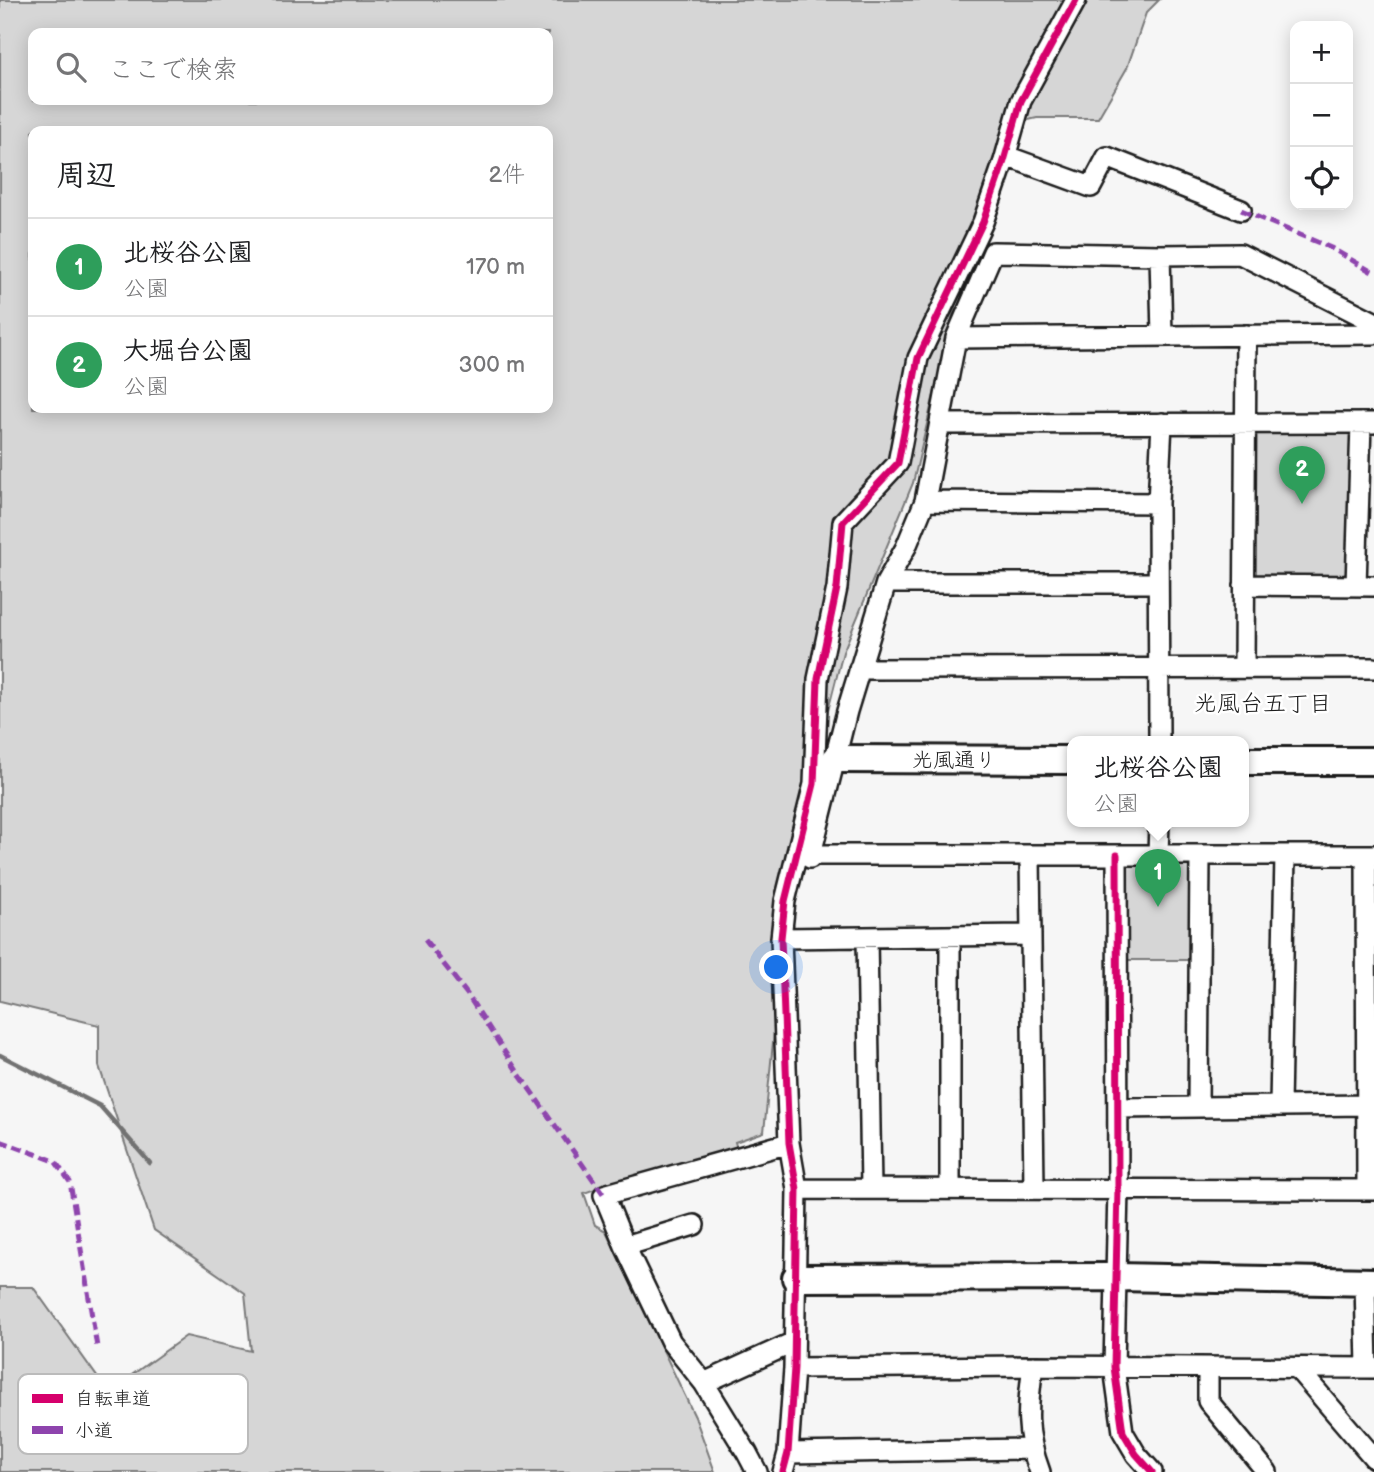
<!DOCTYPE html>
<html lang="ja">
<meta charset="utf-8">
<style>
body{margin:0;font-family:"Balsamiq Sans","Klee One",sans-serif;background:#f6f6f6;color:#202124}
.controls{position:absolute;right:21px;top:21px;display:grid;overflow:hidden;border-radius:14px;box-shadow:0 4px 18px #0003}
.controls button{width:63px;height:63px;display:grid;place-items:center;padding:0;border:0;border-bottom:2px solid #e0e0e0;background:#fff;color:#202124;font:35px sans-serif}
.you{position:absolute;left:777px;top:968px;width:24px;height:24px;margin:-18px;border:5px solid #fff;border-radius:50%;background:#1a73e8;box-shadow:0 0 0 10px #1a73e833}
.badge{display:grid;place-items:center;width:46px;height:46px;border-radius:50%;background:#db2777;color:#fff;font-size:23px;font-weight:700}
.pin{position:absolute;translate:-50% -58px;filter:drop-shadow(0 2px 4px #0008)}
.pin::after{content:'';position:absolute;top:37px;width:24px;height:21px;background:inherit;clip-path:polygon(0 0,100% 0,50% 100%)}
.popup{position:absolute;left:1067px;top:736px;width:182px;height:91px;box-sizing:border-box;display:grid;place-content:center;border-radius:14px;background:#fff;filter:drop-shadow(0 2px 5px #0005);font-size:23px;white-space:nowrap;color:#757577}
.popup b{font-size:26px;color:#202124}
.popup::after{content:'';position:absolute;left:50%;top:100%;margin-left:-14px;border:14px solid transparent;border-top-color:#fff}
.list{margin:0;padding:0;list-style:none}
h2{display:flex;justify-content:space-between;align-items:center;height:91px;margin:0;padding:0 28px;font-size:30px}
h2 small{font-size:23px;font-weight:400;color:#757577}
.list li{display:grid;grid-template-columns:46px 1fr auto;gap:21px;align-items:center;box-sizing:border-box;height:98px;padding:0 28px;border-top:2px solid #e0e0e0}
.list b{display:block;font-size:26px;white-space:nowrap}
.list p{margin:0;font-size:23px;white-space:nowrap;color:#757577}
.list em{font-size:23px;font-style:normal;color:#757577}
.icon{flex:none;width:38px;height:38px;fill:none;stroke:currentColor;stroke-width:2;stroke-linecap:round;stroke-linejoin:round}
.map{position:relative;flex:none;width:1374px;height:1472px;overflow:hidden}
.search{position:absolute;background:#fff;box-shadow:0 4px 18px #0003;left:28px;top:28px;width:525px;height:77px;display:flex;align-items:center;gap:18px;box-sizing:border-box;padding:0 24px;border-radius:14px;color:#757577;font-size:26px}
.panel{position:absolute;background:#fff;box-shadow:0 4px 18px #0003;left:28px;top:126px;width:525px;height:287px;border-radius:14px}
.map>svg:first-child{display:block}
.green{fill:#d6d6d6;stroke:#797979;stroke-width:2;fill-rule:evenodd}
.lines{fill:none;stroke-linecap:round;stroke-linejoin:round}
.stream{stroke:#727272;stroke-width:4.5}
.street-casing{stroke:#1c1c1c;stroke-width:24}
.secondary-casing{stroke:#1c1c1c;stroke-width:32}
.street{stroke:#fff;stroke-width:19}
.secondary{stroke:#fff;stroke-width:26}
.quiet{stroke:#8e44ad;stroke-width:5;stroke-dasharray:10 5;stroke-linecap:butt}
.cycleway-casing{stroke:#fff;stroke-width:11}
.cycleway{stroke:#d6006c;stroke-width:7}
.labels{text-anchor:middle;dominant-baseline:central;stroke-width:5;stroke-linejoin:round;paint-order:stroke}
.street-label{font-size:21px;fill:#1c1c1c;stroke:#fff}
.neighbourhood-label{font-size:23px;fill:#1c1c1c;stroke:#fff}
.key{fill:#fff;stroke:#bbb;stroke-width:2}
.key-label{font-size:19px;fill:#1c1c1c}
</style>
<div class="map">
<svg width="1374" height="1472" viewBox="0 0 1374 1472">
<rect width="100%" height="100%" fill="#f6f6f6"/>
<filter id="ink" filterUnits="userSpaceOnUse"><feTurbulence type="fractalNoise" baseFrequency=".0143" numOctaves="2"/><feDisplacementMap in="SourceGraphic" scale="14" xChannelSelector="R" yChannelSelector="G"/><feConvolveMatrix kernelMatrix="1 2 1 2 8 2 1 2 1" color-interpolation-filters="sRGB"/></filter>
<g filter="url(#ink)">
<path class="green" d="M0 0H1159L1146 13 1127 68 1098 118H1037L1011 124 978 209 913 483 843 652 792 852 764 1132 735 1142 737 1149 617 1181 584 1193 595 1225 606 1231 695 1417 715 1472H0V1287H33L108 1392 186 1336 251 1351 245 1293 154 1230 99 1066V1025L0 1001ZM33 33H548V100H33ZM33 131H548V408H33Z
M1245 422 1361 423 1356 586 1244 585Z
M1117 855H1200L1199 960H1117Z"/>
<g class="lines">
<path class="stream" d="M0 1055 100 1106 150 1163"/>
<defs>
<path id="street" d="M1006 156 1091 187 1107 157 1241 210
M1160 255 1162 336
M956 338 1374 334
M941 424 1374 423
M925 501 1158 503
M886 583H1158
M1244 585 1374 586
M1356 586 1361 423
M1244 667 1246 335
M859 669 1374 668
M1159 741 1158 503 1162 423
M811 855H1374
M1030 855 1034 1189
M1117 855 1118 1189 1114 1367 1123 1432 1136 1454 1152 1472
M1158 855 1159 821
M1366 855 1367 1190
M810 858 847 711 886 583 906 547 925 501 956 338 993 252 1160 255 1240 254 1374 322
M867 937 871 1189
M781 938 1031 935
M1280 1106 1285 855
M1198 1107 1200 855
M1118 1108 1367 1105
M797 1189 1374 1190
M950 1189V936
M625 1246 694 1225
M1365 1282 1367 1368
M1033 1366C1027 1407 1025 1432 1040 1472
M794 1368 1033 1366 1374 1368
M1208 1368V1401L1267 1472
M1297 1368 1374 1458
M704 1383 794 1342
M788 1453 1031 1449
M757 1472 747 1453 704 1383 671 1342 625 1246 604 1195 789 1143
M783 1472 788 1453 794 1368 797 1189 789 1143 781 938 785 901 814 784 818 679 837 588 843 522 898 463 918 358 983 222 1004 161 1021 101 1076 0"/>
<path id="secondary" d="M836 759 1072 760
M1244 761H1374
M796 1278 1117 1277 1374 1282"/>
</defs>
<use href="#street" class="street-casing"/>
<use href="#secondary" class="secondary-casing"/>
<use href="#street" class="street"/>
<use href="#secondary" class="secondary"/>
<path class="quiet" d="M1241 210 1331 248 1374 273
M425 940 467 994 519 1074 604 1195
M0 1141 55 1161 70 1182 97 1347"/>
<defs>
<path id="cycleway" d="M1117 855 1118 1189 1114 1367 1123 1432 1136 1454 1152 1472
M783 1472 788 1453 794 1368 797 1189 789 1143 781 938 785 901 814 784 818 679 837 588 843 522 898 463 918 358 983 222 1004 161 1021 101 1076 0"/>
</defs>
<use href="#cycleway" class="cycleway-casing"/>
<use href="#cycleway" class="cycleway"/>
</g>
</g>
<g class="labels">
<g class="street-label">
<text x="954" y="760">光風通り</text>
</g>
<g class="neighbourhood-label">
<text x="1263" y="704">光風台五丁目</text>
</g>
</g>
<rect x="18" y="1374" width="230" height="80" rx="10" class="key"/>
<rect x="32" y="1394" width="31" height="9" fill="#d6006c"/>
<rect x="32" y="1426" width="31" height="8" fill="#8e44ad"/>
<g class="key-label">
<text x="75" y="1405">自転車道</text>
<text x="75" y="1437">小道</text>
</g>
</svg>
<div class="controls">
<button>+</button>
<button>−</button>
<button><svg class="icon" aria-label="locate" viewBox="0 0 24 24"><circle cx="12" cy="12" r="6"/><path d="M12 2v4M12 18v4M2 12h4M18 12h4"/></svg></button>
</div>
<div class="you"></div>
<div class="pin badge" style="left:1158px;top:907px;background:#2e9e5b">1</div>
<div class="popup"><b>北桜谷公園</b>公園</div>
<div class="pin badge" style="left:1302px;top:504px;background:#2e9e5b">2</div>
<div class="search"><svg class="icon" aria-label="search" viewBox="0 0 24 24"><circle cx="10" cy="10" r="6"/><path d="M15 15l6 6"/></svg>ここで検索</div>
<section class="panel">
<h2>周辺<small>2件</small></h2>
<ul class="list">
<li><span class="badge" style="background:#2e9e5b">1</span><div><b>北桜谷公園</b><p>公園</p></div><em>170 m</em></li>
<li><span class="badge" style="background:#2e9e5b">2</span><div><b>大堀台公園</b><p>公園</p></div><em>300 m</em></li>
</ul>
</section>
</div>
